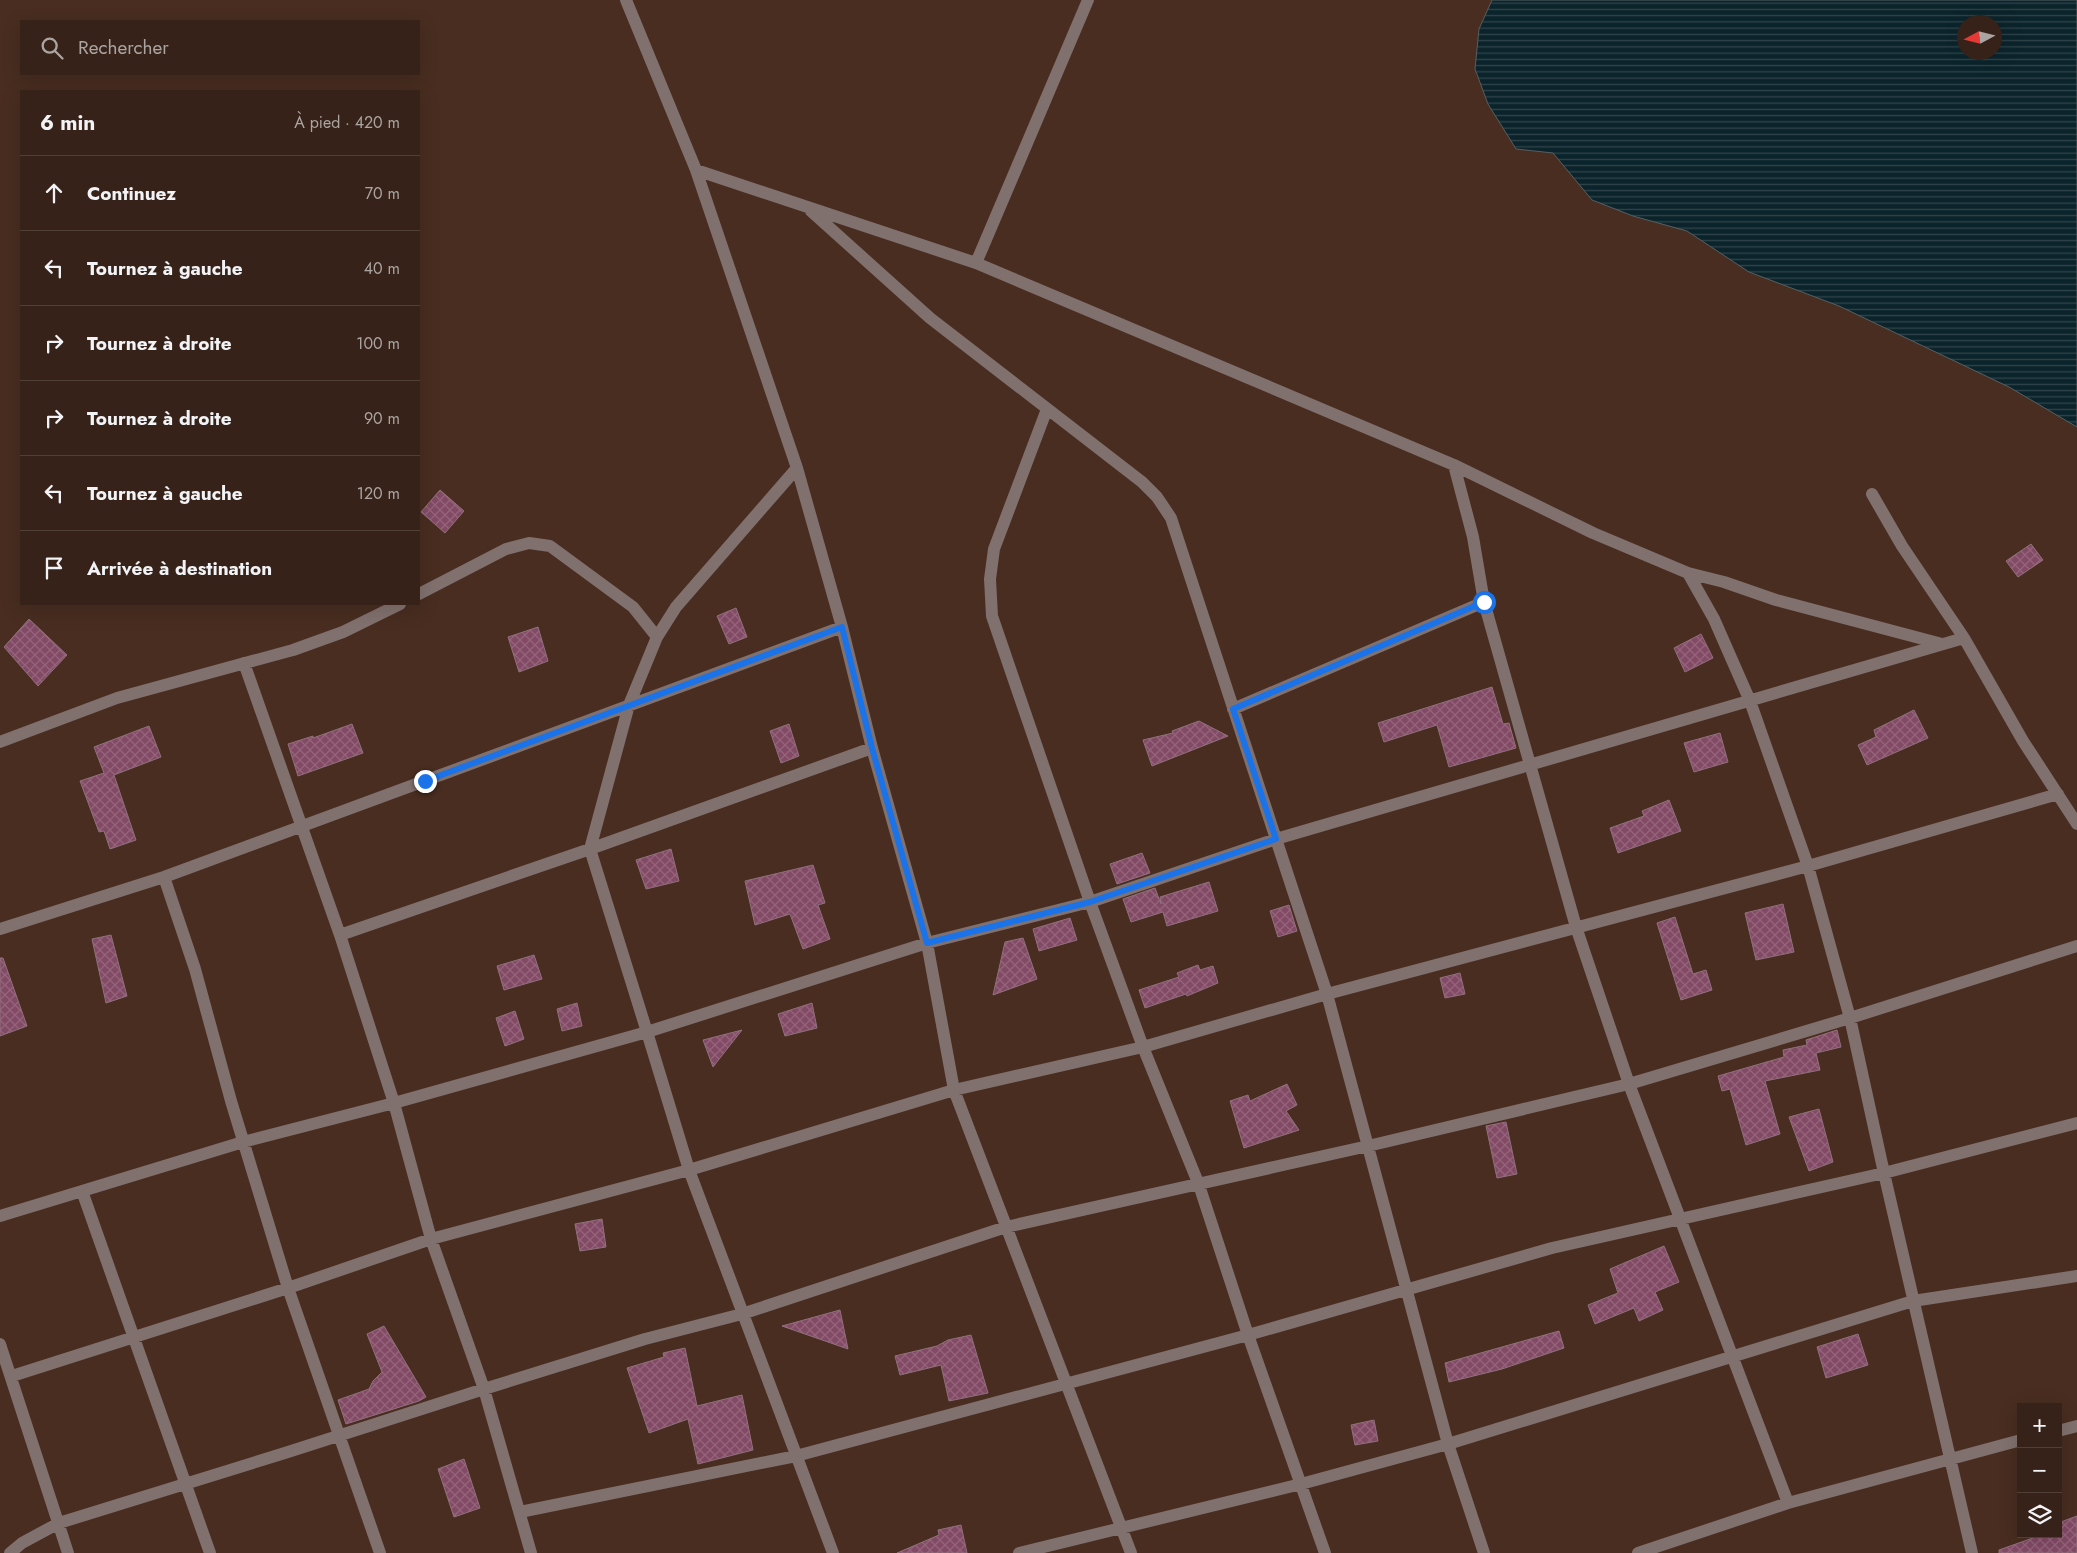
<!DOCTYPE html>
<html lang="fr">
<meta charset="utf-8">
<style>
body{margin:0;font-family:Jost,sans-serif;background:#3d2a21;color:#f1f3f6}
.controls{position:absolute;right:15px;bottom:15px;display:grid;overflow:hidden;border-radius:0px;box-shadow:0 5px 20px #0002}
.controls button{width:45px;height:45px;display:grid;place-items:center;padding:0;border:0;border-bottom:1px solid #503f37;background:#362218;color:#f1f3f6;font:25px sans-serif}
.compass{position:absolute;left:1957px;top:15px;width:45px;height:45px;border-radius:50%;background:#362218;box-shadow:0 5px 20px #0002;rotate:263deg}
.stop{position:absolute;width:15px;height:15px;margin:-11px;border:4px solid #1a73e8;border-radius:50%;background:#fff}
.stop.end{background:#1a73e8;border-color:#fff;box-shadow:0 1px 5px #0008}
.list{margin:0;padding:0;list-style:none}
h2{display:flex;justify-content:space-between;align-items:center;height:65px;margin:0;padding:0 20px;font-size:21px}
h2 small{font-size:16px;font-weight:400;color:#aaa4a2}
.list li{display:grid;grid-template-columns:32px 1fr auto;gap:15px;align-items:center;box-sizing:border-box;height:75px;padding:0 20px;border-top:1px solid #503f37}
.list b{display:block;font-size:19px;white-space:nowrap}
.list em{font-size:16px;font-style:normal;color:#aaa4a2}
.icon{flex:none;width:28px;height:28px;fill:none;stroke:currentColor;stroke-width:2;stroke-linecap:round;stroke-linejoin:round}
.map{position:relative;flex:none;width:2077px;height:1553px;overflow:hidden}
.search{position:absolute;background:#362218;box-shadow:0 5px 20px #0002;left:20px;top:20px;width:400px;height:55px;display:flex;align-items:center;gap:12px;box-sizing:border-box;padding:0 18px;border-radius:0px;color:#aaa4a2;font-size:19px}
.panel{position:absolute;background:#362218;box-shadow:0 5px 20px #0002;left:20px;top:90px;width:400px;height:515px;border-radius:0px}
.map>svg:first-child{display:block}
.water{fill:url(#water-rules);stroke:#546063;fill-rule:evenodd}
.building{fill:url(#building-cross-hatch);stroke:#91707e}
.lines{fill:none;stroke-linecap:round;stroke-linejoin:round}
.street{stroke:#80706e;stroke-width:12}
.route{stroke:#1a73e8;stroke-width:6}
</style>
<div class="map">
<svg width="2077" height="1553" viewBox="0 0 2077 1553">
<defs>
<pattern id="water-rules" width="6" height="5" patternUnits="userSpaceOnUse" patternTransform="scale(1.25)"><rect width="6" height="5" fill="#0b242c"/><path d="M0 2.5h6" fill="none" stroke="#30444a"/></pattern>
<pattern id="building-cross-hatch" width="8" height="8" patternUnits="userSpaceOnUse" patternTransform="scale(1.25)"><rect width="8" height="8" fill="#824a65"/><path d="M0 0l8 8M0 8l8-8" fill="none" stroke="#95647b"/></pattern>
</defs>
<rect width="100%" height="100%" fill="#482d20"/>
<path class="water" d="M1492 0H2077V427L2009 387 1839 306 1749 272 1687 231 1633 216 1592 200 1553 153 1516 149 1488 104 1475 69 1479 29ZM1964 22H1994V52H1964Z"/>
<path class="building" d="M440 490 464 511 445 533 421 512Z
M2031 544 2043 560 2018 577 2006 561Z
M736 608 747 637 729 644 717 616Z
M29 619 67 655 38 686 4 647Z
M538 627 548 661 519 672 508 637Z
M1701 634 1713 658 1685 672 1674 648Z
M1492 687 1503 724 1509 723 1516 748 1449 767 1437 725 1384 742 1378 723Z
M1914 710 1928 738 1867 765 1858 745 1876 737 1874 730Z
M1199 721 1228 736 1152 766 1143 740 1173 733 1172 731Z
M352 724 363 753 298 776 288 744 313 736V738Z
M789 724 799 756 781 763 770 731Z
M149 726 161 757 114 775 136 840 110 849 104 831 99 832 80 781 104 773 94 747Z
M1720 733 1728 762 1694 772 1684 743Z
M1669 800 1681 831 1618 853 1610 828 1644 816 1642 811Z
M671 849 679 881 646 889 636 860Z
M1142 853 1150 873 1117 884 1110 864Z
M813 865 825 903 818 905 830 939 803 949 790 914 755 925 745 881Z
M1209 882 1218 911 1167 926 1163 912 1131 922 1123 899 1155 888 1161 904 1160 897Z
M1783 904 1794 952 1756 960 1745 913Z
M1289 905 1297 931 1278 937 1270 911Z
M1675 917 1693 974 1706 970 1712 990 1681 1000 1657 923Z
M1070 918 1077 940 1039 951 1033 929Z
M111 935 127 996 106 1003 92 939Z
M1023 938 1037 979 993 995 1005 942Z
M534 955 542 979 504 990 497 966Z
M0 958H3L27 1026 0 1036Z
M1198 965 1200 970 1213 966 1218 983 1187 996 1186 994 1145 1008 1139 990 1179 977 1177 973Z
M1460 973 1465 994 1445 998 1440 978Z
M577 1003 582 1026 562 1031 557 1009Z
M812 1003 817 1028 785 1036 778 1014Z
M515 1011 524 1039 505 1046 496 1018Z
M742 1030 713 1067 703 1040Z
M1837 1030 1841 1047 1816 1053 1820 1070 1765 1081 1780 1134 1746 1145 1730 1089 1722 1091 1718 1076 1784 1057 1783 1050 1807 1045 1806 1040Z
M1287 1084 1297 1105 1286 1111 1299 1130 1244 1148 1230 1101 1248 1095 1250 1101Z
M1819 1109 1833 1162 1809 1171 1789 1117Z
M1506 1122 1517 1174 1497 1178 1486 1126Z
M602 1219 606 1247 580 1251 575 1224Z
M1664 1246 1679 1282 1655 1292 1663 1310 1639 1321 1634 1308 1595 1324 1588 1305 1618 1293 1610 1269Z
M840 1310 848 1349 782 1326Z
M384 1326 426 1397 419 1401 346 1424 338 1400 369 1389 373 1381 382 1372 367 1334Z
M1559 1331 1564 1348 1502 1369 1449 1382 1445 1363Z
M1858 1334 1868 1365 1826 1378 1817 1347Z
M971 1335 988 1393 949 1401 941 1365 900 1375 895 1356 937 1346 948 1340Z
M685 1348 697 1406 742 1395 753 1450 698 1464 688 1419 649 1433 627 1368 664 1357 663 1353Z
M1374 1420 1378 1441 1355 1445 1351 1425Z
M464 1459 480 1508 454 1517 438 1469Z
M2077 1516V1553H1999V1550L2044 1534H2058V1523Z
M961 1525 967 1553H897L939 1535 938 1530Z"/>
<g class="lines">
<path class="street" d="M626 0 696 170 797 468 842 627 872 748 927 943 954 1090 1131 1553
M696 170 976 263 1454 465 1593 533 1688 573 1714 619 1750 701 1808 866 1850 1018 1884 1173 2077 1123
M811 211 930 318 1142 482 1157 497 1171 518 1276 839 1964 638
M976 263 1088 0
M1047 409 994 549 990 579 992 616 1090 902 1143 1047 1199 1185 1248 1335 1325 1553
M1454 465 1473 537 1484 602 1576 927 1629 1084 1850 1018 2077 946
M1872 494 1902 546 1964 638 2023 741 2077 824
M1688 573 1724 582 1776 600 1942 644
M419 594 506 549 529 543 550 546 633 607 657 637 676 607 797 468
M1233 709 1484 602
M0 742 117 698 293 650 343 632 400 604
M0 929 164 877 842 627
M340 935 590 849 872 748
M82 1191 210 1553
M0 1216 243 1142 394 1103 340 935 244 663
M0 1344 68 1553
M12 1376 288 1288 231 1101 195 969 164 877
M2058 1431 2077 1426
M1788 1503 2021 1440
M520 1512 796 1456 1248 1335 1552 1248 1884 1173 1972 1553
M10 1553 22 1543 59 1523 288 1452 484 1389 645 1339 742 1314 1006 1227 1368 1146 1629 1084 1788 1503 1638 1553
M380 1553 288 1288 431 1239 689 1170 954 1090 1143 1047 1327 994 1276 839 1090 902 927 943 647 1032 689 1170 833 1553
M531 1553 484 1389 431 1239 394 1103 647 1032 590 849 629 705 657 637
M1019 1553 1301 1484 1448 1444 1913 1301 2077 1276
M1484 1553 1448 1444 1327 994 1808 866 2058 794"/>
</g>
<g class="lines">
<path class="route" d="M425 781 842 627 872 748 927 943 1090 902 1276 839 1233 709 1484 602"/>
</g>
</svg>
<div class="controls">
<button>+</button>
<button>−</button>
<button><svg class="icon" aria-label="layers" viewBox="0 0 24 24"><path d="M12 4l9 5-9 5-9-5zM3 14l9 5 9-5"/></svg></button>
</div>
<svg class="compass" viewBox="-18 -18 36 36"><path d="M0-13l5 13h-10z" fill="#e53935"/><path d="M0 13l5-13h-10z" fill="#aaa4a2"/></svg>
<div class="stop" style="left:1484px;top:602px"></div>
<div class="stop end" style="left:425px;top:781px"></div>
<div class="search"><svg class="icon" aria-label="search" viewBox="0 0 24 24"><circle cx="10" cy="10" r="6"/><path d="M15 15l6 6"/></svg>Rechercher</div>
<section class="panel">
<h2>6 min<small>À pied · 420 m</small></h2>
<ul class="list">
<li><svg class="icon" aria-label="ahead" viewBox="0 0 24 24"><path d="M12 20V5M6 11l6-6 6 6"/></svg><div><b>Continuez</b></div><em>70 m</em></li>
<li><svg class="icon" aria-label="left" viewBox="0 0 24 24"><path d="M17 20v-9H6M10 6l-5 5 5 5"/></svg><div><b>Tournez à gauche</b></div><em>40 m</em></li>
<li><svg class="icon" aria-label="right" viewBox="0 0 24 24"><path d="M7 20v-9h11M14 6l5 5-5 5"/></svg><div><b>Tournez à droite</b></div><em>100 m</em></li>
<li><svg class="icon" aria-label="right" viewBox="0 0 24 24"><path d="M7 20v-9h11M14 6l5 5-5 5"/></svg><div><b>Tournez à droite</b></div><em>90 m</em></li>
<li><svg class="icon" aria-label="left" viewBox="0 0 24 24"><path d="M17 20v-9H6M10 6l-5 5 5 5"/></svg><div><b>Tournez à gauche</b></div><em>120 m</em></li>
<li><svg class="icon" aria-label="arrive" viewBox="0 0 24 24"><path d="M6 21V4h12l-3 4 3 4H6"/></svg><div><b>Arrivée à destination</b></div></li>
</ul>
</section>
</div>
